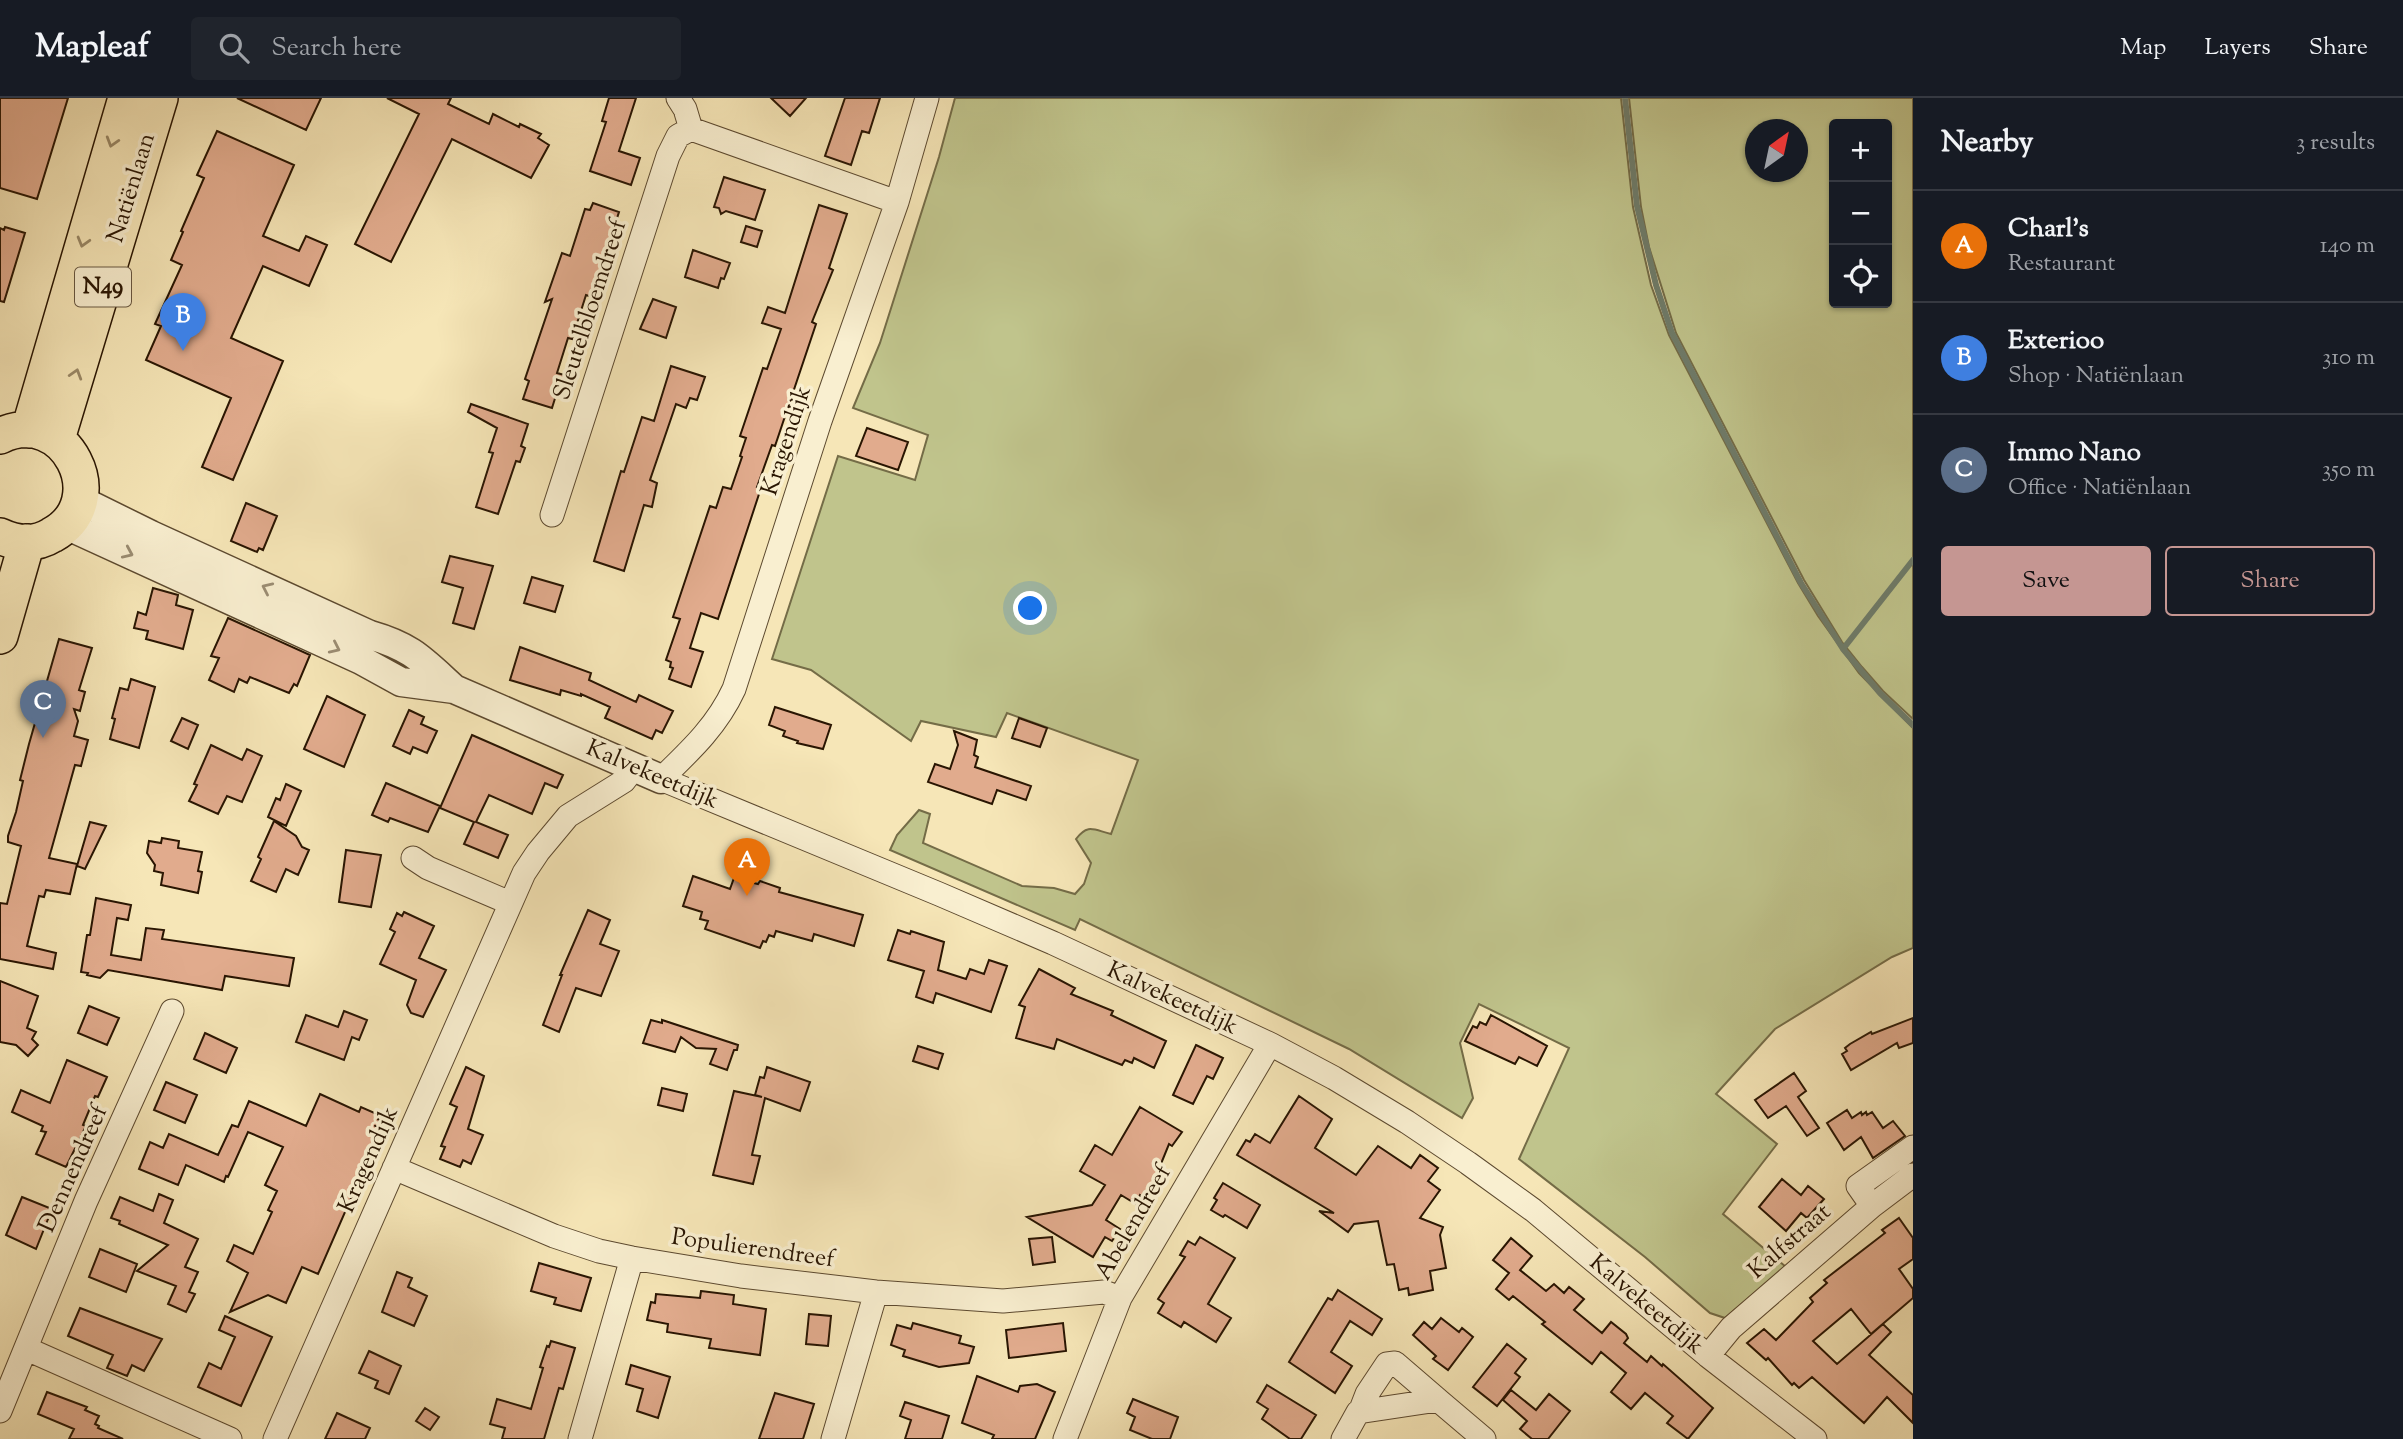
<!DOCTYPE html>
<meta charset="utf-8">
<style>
body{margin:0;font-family:"Sorts Mill Goudy",serif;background:#20242c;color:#f1f3f6}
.controls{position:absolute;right:21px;top:21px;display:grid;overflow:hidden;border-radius:7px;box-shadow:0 2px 5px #0004}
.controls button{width:63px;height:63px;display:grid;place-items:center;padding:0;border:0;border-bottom:2px solid #363941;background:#171b24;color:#f1f3f6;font:35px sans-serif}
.compass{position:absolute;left:1745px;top:21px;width:63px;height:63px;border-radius:50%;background:#171b24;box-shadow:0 2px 5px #0004;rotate:33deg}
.you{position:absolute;left:1031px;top:511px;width:24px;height:24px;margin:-18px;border:5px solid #fff;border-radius:50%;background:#1a73e8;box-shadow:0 0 0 10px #1a73e833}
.badge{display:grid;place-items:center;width:46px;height:46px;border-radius:50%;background:#c59692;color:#fff;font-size:23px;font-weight:700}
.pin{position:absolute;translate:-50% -58px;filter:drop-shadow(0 2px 4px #0008)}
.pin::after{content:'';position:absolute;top:37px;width:24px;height:21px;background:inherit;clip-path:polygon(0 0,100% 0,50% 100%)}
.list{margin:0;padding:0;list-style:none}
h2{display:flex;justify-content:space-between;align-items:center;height:91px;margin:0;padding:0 28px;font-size:30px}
h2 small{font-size:23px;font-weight:400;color:#9ea1a6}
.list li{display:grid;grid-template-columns:46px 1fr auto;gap:21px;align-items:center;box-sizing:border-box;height:112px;padding:0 28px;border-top:2px solid #363941}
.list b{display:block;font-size:26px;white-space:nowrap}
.list p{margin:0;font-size:23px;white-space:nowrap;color:#9ea1a6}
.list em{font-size:23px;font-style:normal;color:#9ea1a6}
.actions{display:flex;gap:14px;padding:21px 28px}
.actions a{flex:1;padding:16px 0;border:2px solid #c59692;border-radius:7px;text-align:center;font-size:24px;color:#c59692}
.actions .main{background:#c59692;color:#111}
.icon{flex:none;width:38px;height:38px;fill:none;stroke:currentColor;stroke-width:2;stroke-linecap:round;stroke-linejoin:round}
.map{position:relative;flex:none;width:1913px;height:1341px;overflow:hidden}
header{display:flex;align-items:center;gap:42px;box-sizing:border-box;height:98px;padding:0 35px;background:#171b24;border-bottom:2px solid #363941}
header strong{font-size:33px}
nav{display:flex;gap:38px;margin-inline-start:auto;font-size:24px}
.search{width:490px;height:63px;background:#20242c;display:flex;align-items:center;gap:18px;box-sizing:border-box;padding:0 24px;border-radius:7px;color:#9ea1a6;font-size:26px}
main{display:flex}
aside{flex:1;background:#171b24}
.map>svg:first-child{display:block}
.green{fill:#c0c48c;stroke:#746c47;stroke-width:2;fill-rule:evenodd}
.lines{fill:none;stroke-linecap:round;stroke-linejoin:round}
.stream{stroke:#6f7c6a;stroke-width:6}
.building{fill:#e1ab8d;stroke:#291502;stroke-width:2}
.minor-casing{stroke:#5c492f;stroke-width:25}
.tertiary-casing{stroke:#5c492f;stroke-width:31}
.primary-casing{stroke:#291502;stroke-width:38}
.minor{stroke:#f9efd0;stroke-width:23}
.tertiary{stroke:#f9efd0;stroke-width:28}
.primary{stroke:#f6e6b7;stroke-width:35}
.oneway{stroke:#9a8866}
.oneway2{stroke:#9b8d73}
.labels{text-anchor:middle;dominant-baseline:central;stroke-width:7;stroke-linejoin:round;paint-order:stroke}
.shield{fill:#f9efd0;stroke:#675640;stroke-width:2}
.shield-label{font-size:23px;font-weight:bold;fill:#291502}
.street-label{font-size:24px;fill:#291502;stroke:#f9efd0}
</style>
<header>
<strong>Mapleaf</strong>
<div class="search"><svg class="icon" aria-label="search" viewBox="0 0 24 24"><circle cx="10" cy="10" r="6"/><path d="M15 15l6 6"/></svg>Search here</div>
<nav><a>Map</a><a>Layers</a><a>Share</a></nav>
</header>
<main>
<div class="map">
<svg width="1913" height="1341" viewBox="0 0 1913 1341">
<rect width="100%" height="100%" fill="#f6e6b7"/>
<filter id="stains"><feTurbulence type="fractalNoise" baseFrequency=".00286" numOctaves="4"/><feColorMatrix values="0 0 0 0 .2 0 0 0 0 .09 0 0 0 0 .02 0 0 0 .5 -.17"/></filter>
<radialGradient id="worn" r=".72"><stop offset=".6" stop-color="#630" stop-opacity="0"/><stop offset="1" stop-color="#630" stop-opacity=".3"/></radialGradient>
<path class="green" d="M955 0H1621L1633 109 1651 187 1669 237 1798 485 1818 518 1859 575 1913 630V850L1892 859 1775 931 1716 996 1777 1046 1723 1116 1786 1169 1725 1220 1710 1215 1645 1159 1519 1061 1569 950 1479 906 1460 945 1473 1000 1462 1020 1349 951 1080 821 1075 832 890 752 897 737 919 712 930 716 923 745 1022 788 1054 790 1075 796 1084 786 1091 765 1076 741C1088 725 1094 732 1111 736L1138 662 1007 615 996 639 921 623 911 643 811 572 772 561 838 358 915 382 928 337 853 310 880 245 939 59Z
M1629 0H1913V621L1883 593 1862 569 1842 544 1804 482 1676 235 1649 149 1641 109ZM1834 26H1887V205H1834ZM1756 32H1798V74H1756Z"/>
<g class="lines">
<path class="stream" d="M1625 0 1637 108 1656 187 1672 235 1801 485 1843 551 1880 595 1913 627
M1843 551 1913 462"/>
</g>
<path class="building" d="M0 0H68L37 101 0 90Z
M237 0H321L306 32Z
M387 0H451L448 6 489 26 493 16 519 29 520 26 541 36 538 40 549 47 531 80 452 41 391 164 355 146 419 16Z
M609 0H636L619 53 640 60 631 87 590 73 606 24 602 23Z
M771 0H806L790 18Z
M845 0H880L869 35 862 33 851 67 825 58Z
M217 33 294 67 263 138 299 153 306 138 327 147 309 188 263 168 231 240 283 263 233 382 202 369 231 300 146 262 161 228 155 226 182 167 171 162 183 134 181 133 204 80 197 77Z
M724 79 765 92 755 122 726 113 721 116 719 110 714 109Z
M593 105 619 114 601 168 605 169 595 200 586 197 572 241 568 240 557 275 568 278 563 296 557 294 552 310 523 301 529 283 525 281 552 201 545 204 562 155 570 158 585 111 590 112Z
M819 107 847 116 829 170 833 172 812 224 816 226 775 348 772 347 757 389 761 390 718 521 701 515 690 550 703 554 691 589 669 581 673 570 670 569 671 564 666 562 680 521 673 519 710 408 716 410 723 389 731 391 742 359 740 358 746 340 740 338 763 270 767 271 781 231 762 225 768 209 785 215Z
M746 128 762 133 757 149 741 144Z
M5 129 25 135 4 204 0 203V130L4 132Z
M693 152 730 165 724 181 721 180 718 190 685 179Z
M653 201 676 209 666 240 640 231Z
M671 268 705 279 697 302 690 300 686 310 676 306 650 382 657 385 652 409 644 407 624 473 594 463 621 373 624 374 642 319 654 323Z
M471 306 528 326 521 348 525 350 520 364 516 363 498 416 476 409 493 355 489 354 497 330 468 314Z
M867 330 908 344 898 372 856 358Z
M246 405 277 418 263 452 259 450 257 454 231 443Z
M450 458 493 468 474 531 453 525 463 490 442 484Z
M532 479 563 488 555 514 524 505Z
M153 490 178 497 176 507 193 512 183 551 146 541 148 533 134 530 138 514 146 517Z
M228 520 310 557 297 588 294 586 289 595 250 579 247 585 239 581 234 594 209 582 219 560 211 558Z
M59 541 92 550 79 592 85 594 80 613 74 611 78 623 74 638 88 642 81 668 75 667 49 760 77 766 70 796 46 792 44 799 39 798 27 848 56 855 53 871 0 861V805L7 806 21 748 8 744V738L16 714 23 683 20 682 29 646Z
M520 549 591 575 589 582 636 604 639 597 673 613 662 635 656 632 652 641 605 620 610 609 581 596V598L561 592 560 597 510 582Z
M131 581 155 589 139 650 110 641 115 621 112 620 120 590 128 592Z
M327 598 365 617 344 669 304 651Z
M775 609 831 627 823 651 797 645 798 643 783 638 785 633 769 627Z
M409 612 424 619 421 626 437 633 427 655 413 649 410 656 393 648Z
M182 620 198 627 188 651 171 643Z
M1019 620 1047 630 1040 649 1012 640Z
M954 633 977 642 974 657 978 659 975 669 1031 688 1026 702 997 692 992 706 928 684 935 666 950 671 958 647Z
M472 637 563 677 557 690 545 685 532 716 489 697 476 724 508 737 498 760 464 746 474 724 440 710Z
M211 647 242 662 247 651 262 658 242 704 227 698 218 716 189 703 197 687 194 686Z
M386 685 440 708 428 734 390 720 388 724 372 717Z
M286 686 301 693 286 728 268 719 276 700 280 702Z
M274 723 296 738 302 749 309 752 298 777 286 771 276 794 251 783 261 761 258 759Z
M90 724 106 728 85 771 77 768Z
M162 740 179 743 178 750 202 754 198 773 202 774 198 795 161 787 163 775 154 773 155 767 147 755 149 743 161 745Z
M346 752 381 757 371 809 339 804Z
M693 778 730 791 734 780 758 786 760 783 780 790 779 794 863 817 854 848 814 836 812 843 776 833 774 839 769 837 766 844 763 843 760 850 705 831 708 823 700 821 702 814 683 808Z
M96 800 131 807 128 822 117 820 111 857 141 862 146 830 164 832 162 841 294 860 289 888 225 878 222 892 108 872 100 880 87 877 88 875 81 874 87 837H90Z
M588 812 610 822 600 846 619 853 601 898 576 890 559 934 543 927 562 877H560Z
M404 814 434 828 419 860 446 872 423 919 411 915 407 907 416 882 380 866 395 834 390 831 397 815 402 818Z
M898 832 910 836 911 833 944 844 938 872 966 881 970 871 984 876 989 862 1007 868 991 914 936 895 933 905 916 899 924 873 888 862Z
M1039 871 1075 890 1071 896 1113 913 1111 917 1166 943 1154 970 1134 960 1132 965 1125 962 1122 967 1057 941 1054 951 1016 940 1025 909 1019 907Z
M0 883 38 898 27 930 36 934 32 941 38 947 28 958 16 947 0 944Z
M89 908 119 920 107 947 78 935Z
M344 913 367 922 359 942 352 939 344 962 296 944 306 917 338 929Z
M1491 917 1547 948 1537 968 1519 959 1515 966 1465 943 1473 928 1477 930 1480 924 1486 927Z
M1913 920V945L1899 950 1897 945 1851 972 1842 956 1847 953 1845 950 1850 946 1871 934 1872 936Z
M651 922 662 925V922L738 947 737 952H734L727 972 710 966 716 951 696 950 681 939 675 954 643 945Z
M205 935 237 950 226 975 194 961Z
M1196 947 1223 960 1213 981 1207 978 1193 1006 1173 997Z
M918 948 943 956 938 971 913 963Z
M67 962 107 979 98 999 95 998 83 1027 86 1028 66 1069 36 1056 46 1034 41 1033 43 1028 12 1014 21 992 50 1005Z
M466 969 484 978 468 1031 483 1037 471 1066 463 1062 460 1069 440 1061 445 1049 441 1048 457 1009 450 1006Z
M767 969 810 984 800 1013 765 1000 752 1057 760 1058 753 1086 713 1077 734 993 762 999 755 997 760 979 764 980Z
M1794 975 1806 993 1798 999 1819 1030 1807 1038 1786 1008 1768 1020 1755 1002Z
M166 984 197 997 185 1025 154 1012Z
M662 990 687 996 683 1013 658 1007Z
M320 996 359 1014 361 1009 386 1020 318 1176 302 1169 286 1205 268 1197 230 1214 248 1175 227 1163 234 1147 253 1156 272 1114 268 1112 277 1093 265 1087 283 1049 248 1034 228 1079 226 1078 224 1084 186 1067 178 1087 139 1071 150 1044 163 1050 169 1036 218 1057 232 1027 238 1029 249 1003 306 1028Z
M1299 998 1332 1021 1315 1050 1356 1077 1378 1048 1411 1070 1420 1057 1438 1070 1428 1083 1440 1092 1420 1120 1443 1129 1440 1137 1446 1170 1430 1173 1433 1192 1409 1197 1408 1190 1399 1192 1394 1166 1387 1167 1378 1123 1354 1126 1348 1134 1319 1113 1334 1115 1237 1057 1246 1042 1250 1044 1255 1036 1270 1045Z
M1140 1009 1182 1034 1172 1048 1169 1046 1154 1083 1144 1100 1140 1097 1136 1106 1121 1097 1106 1122 1120 1131 1112 1143 1105 1139 1093 1159 1027 1119 1092 1107 1105 1087 1080 1073 1095 1047 1112 1057Z
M1847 1012 1852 1020 1861 1014 1862 1017 1866 1014 1867 1017 1872 1014 1883 1030 1893 1023 1905 1038 1873 1060 1861 1039 1844 1052 1827 1025Z
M1782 1081 1801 1097 1808 1088 1824 1101 1807 1120 1801 1115 1786 1133 1759 1109Z
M1223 1085 1260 1107 1247 1130 1225 1117 1223 1119 1211 1112 1217 1102 1214 1100Z
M159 1096 173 1102 164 1125 198 1141 185 1169 198 1174 189 1194 195 1196 186 1214 168 1206 176 1188 137 1173 168 1147 119 1126 120 1123 111 1120 120 1099 153 1113Z
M22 1099 52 1111 36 1151 6 1137Z
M1899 1120 1913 1140V1161L1899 1171 1913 1191V1200L1871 1236 1851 1211 1813 1243 1837 1266 1883 1226 1891 1234 1869 1257 1913 1297V1325L1887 1299 1864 1325 1812 1279 1799 1290 1794 1285 1792 1287 1768 1260 1766 1262 1747 1245 1764 1231 1776 1242 1813 1204 1810 1200 1827 1185 1824 1182 1885 1135 1882 1132Z
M1052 1139 1055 1164 1033 1167 1029 1141Z
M1200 1139 1235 1160 1208 1206 1231 1220 1216 1244 1184 1224 1181 1229 1158 1215 1164 1205 1158 1201 1185 1159 1180 1157 1188 1143 1195 1147Z
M1511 1140 1532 1158 1520 1172 1546 1193 1554 1186 1564 1195 1569 1189 1584 1201 1574 1212 1602 1235 1611 1224 1626 1236 1628 1240 1624 1245 1647 1264 1651 1258 1662 1268 1663 1266 1713 1310 1688 1341 1667 1325 1673 1318 1645 1295 1631 1311 1611 1294 1626 1275 1601 1254 1592 1266 1542 1226 1545 1224 1513 1198 1509 1202 1496 1191 1509 1175 1493 1162Z
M100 1151 137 1166 126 1194 89 1179Z
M539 1165 591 1180 581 1213 554 1206 556 1200 531 1193Z
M397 1174 412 1180 408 1189 427 1198 414 1228 382 1214Z
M1338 1192 1382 1221 1372 1237 1350 1223 1331 1254 1352 1268 1335 1295 1289 1264 1328 1200 1332 1202Z
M701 1193 734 1197 733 1206 766 1211 760 1257 709 1250 711 1241 667 1234 668 1226 647 1222 651 1204 655 1205 656 1196 700 1200Z
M80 1210 162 1241 144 1273 132 1267 127 1278 107 1270 113 1257 68 1238Z
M809 1216 831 1218 828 1248 806 1246Z
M225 1218 272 1239 241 1308 198 1289 209 1265 221 1271 235 1239 219 1232Z
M1441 1220 1459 1234 1462 1230 1473 1239 1448 1272 1433 1261 1436 1258 1413 1237 1424 1224 1432 1231Z
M913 1225 961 1238 959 1245 974 1249 969 1265 939 1269 903 1258 905 1252 891 1247 897 1227 911 1231Z
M1063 1225 1066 1253 1009 1260 1006 1232Z
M551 1243 575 1250 563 1291 559 1290 544 1341H502L505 1330 490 1326 497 1301 531 1311 543 1270 540 1269 547 1248 549 1249Z
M1507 1246 1526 1261 1515 1275 1520 1279 1497 1308 1473 1289Z
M369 1253 401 1268 389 1296 375 1290 378 1283 359 1275Z
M631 1267 670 1279 658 1320 637 1313 643 1291 626 1286Z
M977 1278 1018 1294 1020 1288 1037 1286 1055 1294 1035 1341H992L994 1337 962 1325Z
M1267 1287 1316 1317 1301 1341H1290L1262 1321 1268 1311 1257 1304Z
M1511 1292 1536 1312 1549 1296 1570 1313 1548 1341H1532L1520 1331 1527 1323 1503 1302Z
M47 1294 87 1309 85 1312 99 1318 95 1326 99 1328 98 1330 123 1341H69L74 1331 38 1316Z
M775 1295 814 1306 803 1341H759Z
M1133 1301 1178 1319 1170 1341H1152L1130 1332 1135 1319 1127 1315Z
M905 1304 949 1318 942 1341H905L911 1322 900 1318Z
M425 1310 439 1319 430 1332 416 1323Z
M337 1315 370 1330 365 1341H325Z"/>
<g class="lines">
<defs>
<path id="minor" d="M678 0 685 11 691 31 897 104
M927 0 897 104 820 323 734 591C717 628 690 653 661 681L939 796 1053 845 1270 946 1334 980 1407 1024 1468 1065 1533 1112 1708 1258 1815 1341
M552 417 668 58 678 38 691 31
M413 760 428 770 510 805
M394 1070 554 1138 599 1153 632 1160 741 1178 876 1194 1003 1203 1104 1194 1120 1200
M1872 1108 1858 1088 1913 1049
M27 1251 230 1341
M1708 1258 1731 1230 1872 1108 1913 1077
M0 1313 86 1103 172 913
M1360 1314 1367 1296 1387 1266 1395 1265 1438 1302
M275 1341 524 775 538 754 568 718 624 683 634 670
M580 1341 632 1160
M833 1341 876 1194
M1065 1341 1120 1200 1270 946
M1343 1341 1358 1314 1438 1302 1484 1341"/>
<path id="tertiary" d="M80 402 151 437 370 537C412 549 422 562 454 591
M66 427 361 562 401 584 454 591 661 681"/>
<path id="primary" d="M29 332 126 0
M0 338C65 306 115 403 52 437 36 447 17 446 0 438
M57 341 160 0
M0 538 27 444"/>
</defs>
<use href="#minor" class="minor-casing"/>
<use href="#tertiary" class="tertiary-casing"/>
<use href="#primary" class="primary-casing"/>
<use href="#minor" class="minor"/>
<use href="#tertiary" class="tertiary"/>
<use href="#primary" class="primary"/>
</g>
<defs><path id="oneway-chevron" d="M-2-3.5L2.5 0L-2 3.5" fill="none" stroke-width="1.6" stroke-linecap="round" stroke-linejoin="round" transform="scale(1.75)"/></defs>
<g class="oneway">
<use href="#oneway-chevron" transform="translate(112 44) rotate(107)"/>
<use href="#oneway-chevron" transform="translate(83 144) rotate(106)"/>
<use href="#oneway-chevron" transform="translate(76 276) rotate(-73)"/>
</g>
<g class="oneway2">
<use href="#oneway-chevron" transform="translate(128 455) rotate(24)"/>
<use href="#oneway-chevron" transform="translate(267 490) rotate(-155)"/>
<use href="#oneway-chevron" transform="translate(335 550) rotate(25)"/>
</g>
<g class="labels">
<rect class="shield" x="75" y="169.5" width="56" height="39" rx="5"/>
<g class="shield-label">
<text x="103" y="189">N49</text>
</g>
<g class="street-label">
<text transform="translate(132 90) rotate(-73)">Natiënlaan</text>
<text transform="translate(591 212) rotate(-72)">Sleutelbloemdreef</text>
<text transform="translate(787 343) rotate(-72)">Kragendijk</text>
<text transform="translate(652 677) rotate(23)">Kalvekeetdijk</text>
<text transform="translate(1172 901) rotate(25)">Kalvekeetdijk</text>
<text transform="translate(369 1062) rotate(-66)">Kragendijk</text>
<text transform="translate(74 1071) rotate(-66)">Dennendreef</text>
<text transform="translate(1134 1125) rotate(-60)">Abelendreef</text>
<text transform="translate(1790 1144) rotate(-41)">Kalfstraat</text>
<text transform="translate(753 1151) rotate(8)">Populierendreef</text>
<text transform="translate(1646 1207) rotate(40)">Kalvekeetdijk</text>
</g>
</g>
<rect width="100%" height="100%" filter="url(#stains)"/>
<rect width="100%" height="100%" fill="url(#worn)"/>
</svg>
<div class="controls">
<button>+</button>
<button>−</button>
<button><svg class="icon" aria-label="locate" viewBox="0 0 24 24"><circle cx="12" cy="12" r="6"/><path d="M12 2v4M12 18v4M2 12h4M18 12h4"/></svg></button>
</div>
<svg class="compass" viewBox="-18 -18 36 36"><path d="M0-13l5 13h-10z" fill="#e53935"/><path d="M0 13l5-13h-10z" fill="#9ea1a6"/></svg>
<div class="you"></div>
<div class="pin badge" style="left:747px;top:798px;background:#e8710a">A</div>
<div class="pin badge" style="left:183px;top:253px;background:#3f7fe0">B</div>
<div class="pin badge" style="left:43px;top:640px;background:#5c6f8a">C</div>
</div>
<aside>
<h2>Nearby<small>3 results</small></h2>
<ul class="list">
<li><span class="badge" style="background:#e8710a">A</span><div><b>Charl's</b><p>Restaurant</p></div><em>140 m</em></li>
<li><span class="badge" style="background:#3f7fe0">B</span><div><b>Exterioo</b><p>Shop · Natiënlaan</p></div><em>310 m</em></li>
<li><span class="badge" style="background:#5c6f8a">C</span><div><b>Immo Nano</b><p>Office · Natiënlaan</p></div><em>350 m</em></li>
</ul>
<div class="actions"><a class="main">Save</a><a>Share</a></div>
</aside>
</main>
